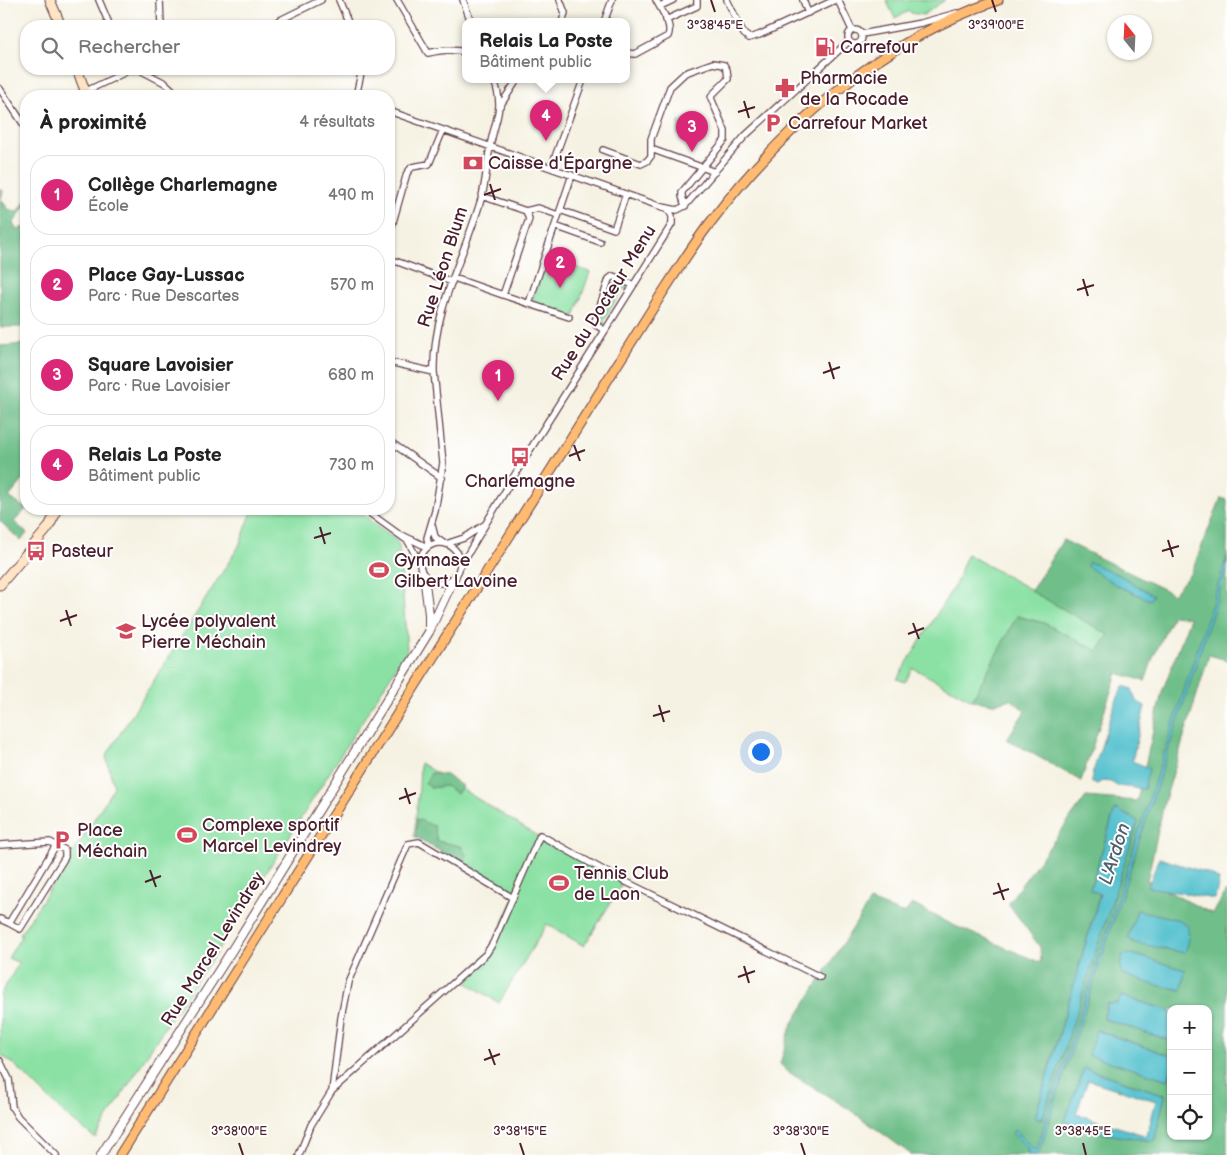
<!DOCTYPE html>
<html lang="fr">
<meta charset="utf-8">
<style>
body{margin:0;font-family:"Balsamiq Sans",sans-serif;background:#f2f2f2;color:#222}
.controls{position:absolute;right:15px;bottom:15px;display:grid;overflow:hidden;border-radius:10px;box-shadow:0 1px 4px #0004}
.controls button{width:45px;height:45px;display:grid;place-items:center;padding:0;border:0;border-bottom:1px solid #e0e0e0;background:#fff;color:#222;font:25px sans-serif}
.compass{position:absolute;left:1107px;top:15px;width:45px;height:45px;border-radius:50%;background:#fff;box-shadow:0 1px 4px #0004;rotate:342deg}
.you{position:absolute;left:760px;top:751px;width:18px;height:18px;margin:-12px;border:4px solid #fff;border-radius:50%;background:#1a73e8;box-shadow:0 0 0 8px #1a73e833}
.badge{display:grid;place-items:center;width:32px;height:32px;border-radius:50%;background:#db2777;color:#fff;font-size:16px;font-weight:700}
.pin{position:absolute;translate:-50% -41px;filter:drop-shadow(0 1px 2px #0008)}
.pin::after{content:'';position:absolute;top:26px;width:18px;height:15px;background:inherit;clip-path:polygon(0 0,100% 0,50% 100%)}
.popup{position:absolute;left:462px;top:18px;width:168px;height:65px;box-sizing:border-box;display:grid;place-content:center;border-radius:10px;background:#fff;filter:drop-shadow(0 1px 4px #0005);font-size:16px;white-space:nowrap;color:#767676}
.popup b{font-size:19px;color:#222}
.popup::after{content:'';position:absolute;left:50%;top:100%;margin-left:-10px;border:10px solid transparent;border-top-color:#fff}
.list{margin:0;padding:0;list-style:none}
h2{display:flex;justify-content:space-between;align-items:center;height:65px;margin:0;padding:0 20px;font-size:21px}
h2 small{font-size:16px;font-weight:400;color:#767676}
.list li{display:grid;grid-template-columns:32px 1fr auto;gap:15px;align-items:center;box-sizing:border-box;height:80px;margin:0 10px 10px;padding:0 10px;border:1px solid #e0e0e0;border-radius:20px}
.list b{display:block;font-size:19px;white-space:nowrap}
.list p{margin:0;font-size:16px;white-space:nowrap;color:#767676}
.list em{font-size:16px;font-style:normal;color:#767676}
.icon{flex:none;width:28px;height:28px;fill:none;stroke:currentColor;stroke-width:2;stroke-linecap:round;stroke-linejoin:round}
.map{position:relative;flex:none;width:1227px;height:1155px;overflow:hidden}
.search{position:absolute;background:#fff;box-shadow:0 1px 4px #0004;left:20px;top:20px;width:375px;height:55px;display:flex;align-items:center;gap:12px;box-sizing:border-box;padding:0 18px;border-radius:20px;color:#767676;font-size:19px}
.panel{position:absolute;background:#fff;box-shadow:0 1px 4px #0004;left:20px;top:90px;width:375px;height:425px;border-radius:20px}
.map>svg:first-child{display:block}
.green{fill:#8be1a4;stroke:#6a8068}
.forest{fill:#70bf8a;stroke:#5d6f5a;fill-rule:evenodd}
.water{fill:#56c2cf;stroke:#50707d;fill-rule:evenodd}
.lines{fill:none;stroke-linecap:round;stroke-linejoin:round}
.minor-casing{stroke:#643f47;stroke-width:8}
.tertiary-casing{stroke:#643f47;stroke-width:10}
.secondary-casing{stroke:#643f47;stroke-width:11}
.primary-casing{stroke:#643f47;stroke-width:11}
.minor{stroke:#fff;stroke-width:5.5}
.tertiary{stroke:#fff;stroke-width:8}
.secondary{stroke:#ffe4c6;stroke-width:9}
.primary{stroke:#febb71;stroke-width:9}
.ticks{fill:none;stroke:#4a1f2b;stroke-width:2}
.labels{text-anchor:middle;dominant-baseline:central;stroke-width:4;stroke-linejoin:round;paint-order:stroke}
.poi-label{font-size:18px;fill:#4a1f2b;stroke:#fff;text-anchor:start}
.street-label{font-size:18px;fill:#4a1f2b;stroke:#fff}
.water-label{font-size:19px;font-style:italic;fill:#4f606d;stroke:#fff}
.ticks-label{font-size:12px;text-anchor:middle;fill:#4a1f2b;stroke:#fff;stroke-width:4;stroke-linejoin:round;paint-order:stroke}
</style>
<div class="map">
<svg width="1227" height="1155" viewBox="0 0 1227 1155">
<rect width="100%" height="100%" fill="#fff"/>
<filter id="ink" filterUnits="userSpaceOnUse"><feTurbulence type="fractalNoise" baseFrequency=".02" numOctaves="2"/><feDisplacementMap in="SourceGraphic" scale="10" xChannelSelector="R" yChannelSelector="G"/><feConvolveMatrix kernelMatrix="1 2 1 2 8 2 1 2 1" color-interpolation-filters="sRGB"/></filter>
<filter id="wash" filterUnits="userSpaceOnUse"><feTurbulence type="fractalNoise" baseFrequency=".0096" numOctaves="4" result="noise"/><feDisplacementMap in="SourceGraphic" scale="20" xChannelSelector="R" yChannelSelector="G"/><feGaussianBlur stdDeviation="1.12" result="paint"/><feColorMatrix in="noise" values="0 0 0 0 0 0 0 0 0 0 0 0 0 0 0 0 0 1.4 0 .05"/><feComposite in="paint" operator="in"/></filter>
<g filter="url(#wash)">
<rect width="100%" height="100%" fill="#f6f2e3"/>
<path class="green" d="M886 0H945L923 15 911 13 909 11 895 18Z
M684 119 693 120V128L689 138 682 142 680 137 683 131 681 130 678 135 679 121Z
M546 257 590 272 574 317 531 303Z
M616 281 627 285 628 290 623 288 603 321 606 324 599 325 597 320 609 284Z
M253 509H357L380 529 395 539 399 545 407 650 214 956 164 1028 95 1138 63 1113 15 1065 0 1054V995L19 963 8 958 22 935 20 934 70 858 114 787 106 756 239 546Z
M967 554 1110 634 1098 651 1044 623 1017 616 972 700 913 668 905 682 897 679 956 583Z
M420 763 534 834 621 881 622 884 584 946 547 924 499 1003 461 979 490 952 516 894 414 836 419 788Z"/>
<path class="forest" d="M0 189 3 191 1 199 8 209 18 212 26 200V204L13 224 17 230 26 226V327H0Z
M26 344V477L9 497 26 509 14 522 27 533 21 541 0 521V346Z
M1221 498 1227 500V660L1209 655 1164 803 1147 881 1213 914 1227 890V1155H912L849 1109 787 1071 780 1064 791 1026 870 901 904 914 912 904 953 925 1041 963 1040 947 1008 903 1086 797 1137 801 1162 692 1190 618 1173 615 1153 658 1145 681 1117 673 1081 781 1007 739 1025 711 1011 699 993 704 972 700 1017 616 1044 623 1098 651 1109 635 1031 591 1063 540 1173 594 1191 573ZM1115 809 1138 821 1041 1120 1035 1118 1100 893 1090 889ZM1122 996 1171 1011V1009H1208V1136H1171V1069L1167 1080 1097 1030 1171 1056V1041L1104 1019 1107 1004 1118 1003ZM1084 1068 1165 1095 1154 1141 1066 1121Z
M431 773 446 775 462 786 457 794 446 786 431 788 425 783Z
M417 819 434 826 437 841 461 846 467 857 461 863 416 837Z"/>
<path class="water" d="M1227 557V568L1038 1155H1028L1027 1148 1012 1133 1014 1130 1036 1151Z
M1089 562 1121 576 1153 595 1150 600 1116 585 1087 566Z
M1123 686 1132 689 1136 701 1145 706 1132 761 1149 768 1144 789 1117 786 1111 782 1103 781 1097 784 1092 783V775L1114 706Z
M1115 809 1138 821 1042 1120 1035 1118 1100 894 1090 890Z
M1159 858 1210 874 1219 880 1215 899 1148 887Z
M1137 910 1176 919 1188 926 1189 940 1185 953 1135 943 1128 938Z
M1132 954 1185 970 1182 990 1154 985 1122 974 1120 967 1123 955Z
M1121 996 1171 1011V1041L1104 1019 1107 1004 1118 1003Z
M1096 1030 1171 1056V1069L1168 1080 1088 1055Z
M1084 1068 1165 1095 1154 1141 1105 1134 1065 1121ZM1088 1080 1156 1101 1147 1136 1076 1114Z"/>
</g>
<g filter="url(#ink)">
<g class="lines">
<defs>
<path id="minor" d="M99 0 110 26
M160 0 161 26
M339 0 350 26
M397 0 428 53C442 50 452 49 466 52
M463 0 471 22
M560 0 565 13 562 22
M727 0 744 34 749 38 759 35 835 0
M803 0 808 13
M838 0 852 30
M660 6 673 0
M666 20 697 6V0
M604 22 612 0
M268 26 321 0
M848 37a7 7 0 1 1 14 0a7 7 0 1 1-14 0Z
M862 34 921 23 957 13
M626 53 635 54 668 36C673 25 661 10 656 0
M142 71 165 83 179 96
M0 89 26 128
M76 96 130 70 158 69
M356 96 362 69
M500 106 517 80
M389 111 662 207 677 210 685 206 745 136 849 41
M651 149 715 172
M603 150 641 164 647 161 651 156V139L670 87 685 73 713 63 724 65 727 70 728 79 712 95 711 98 725 131V140L682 192V196L685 206
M551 168 583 80
M482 196 526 211 538 208 558 215
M560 210 614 229 626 194
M555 226 600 242
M389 236 407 173 412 167 429 164 443 130
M389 260 398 262 452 282
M454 278 503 295 529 219 526 211
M503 295 569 317
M529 303 572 175
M604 330 596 325 595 321 609 279 613 276 633 285
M389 362 434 372
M389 441 442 478
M364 509 408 541 419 562
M432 525 435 537 443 543
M404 536 427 547
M420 563a20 20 0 1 1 40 0a20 20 0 1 1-40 0Z
M446 544 464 538 484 525
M429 546 427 538 435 511 443 463 434 372C432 309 466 254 482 196 486 180 487 163 490 147 495 118 505 110 494 80
M460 567 523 461 672 224V216L667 208
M0 845 50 842 65 850V857L20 929 9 923 56 845
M0 919 9 923
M0 1061 9 1079 12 1107 18 1117 56 1155
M332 1091 341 1018 348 982 408 844 419 842 513 898
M299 1155 311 1125 332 1091 486 954 493 943 540 835 612 875 820 977"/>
<path id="tertiary" d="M424 576 429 614V628
M101 1155 232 950 429 632 455 576"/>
<path id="secondary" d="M50 0 61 26
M77 69 87 96
M0 585 48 528 58 509"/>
<path id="primary" d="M120 1155 661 295C677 271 692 246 710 223 784 125 881 41 998 0"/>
</defs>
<use href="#minor" class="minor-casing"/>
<use href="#tertiary" class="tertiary-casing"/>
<use href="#secondary" class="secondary-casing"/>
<use href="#primary" class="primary-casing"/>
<use href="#minor" class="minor"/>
<use href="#tertiary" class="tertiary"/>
<use href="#secondary" class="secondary"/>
<use href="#primary" class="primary"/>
</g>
</g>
<path class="ticks" d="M711 0 715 12M992 0 996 12M744 101 749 118M738 112 755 107M490 184 495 200M484 195 501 189M1083 279 1088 296M1077 290 1094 285M829 362 834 379M823 373 840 367M574 445 580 461M569 456 585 450M320 527 325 544M314 538 331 533M1168 540 1173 557M1162 551 1179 546M66 610 71 626M60 621 77 615M913 623 919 639M908 634 924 628M659 705 664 722M653 716 670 711M405 788 410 804M399 799 416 793M150 870 156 887M145 882 161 876M998 883 1004 900M993 894 1009 889M744 966 749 983M738 977 755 971M489 1049 495 1065M484 1060 500 1054M239 1143 243 1155M520 1143 524 1155M801 1143 805 1155M1083 1143 1086 1155"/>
<defs>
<symbol id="fuel-bare" viewBox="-9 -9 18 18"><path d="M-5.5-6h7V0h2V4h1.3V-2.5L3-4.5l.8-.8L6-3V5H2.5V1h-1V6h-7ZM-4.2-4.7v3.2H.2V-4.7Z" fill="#d1495b" stroke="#fff" stroke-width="2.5" paint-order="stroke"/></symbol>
<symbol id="pharmacy-bare" viewBox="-9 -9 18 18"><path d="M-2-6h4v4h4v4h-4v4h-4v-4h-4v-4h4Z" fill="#d1495b" stroke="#fff" stroke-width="2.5" paint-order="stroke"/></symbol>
<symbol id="parking-bare" viewBox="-9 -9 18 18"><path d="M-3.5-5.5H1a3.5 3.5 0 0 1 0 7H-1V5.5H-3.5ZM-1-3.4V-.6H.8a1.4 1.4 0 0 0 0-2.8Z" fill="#d1495b" stroke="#fff" stroke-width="2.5" paint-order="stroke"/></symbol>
<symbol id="bank-bare" viewBox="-9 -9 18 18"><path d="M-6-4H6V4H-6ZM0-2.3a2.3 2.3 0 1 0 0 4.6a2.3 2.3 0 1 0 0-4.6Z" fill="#d1495b" stroke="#fff" stroke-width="2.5" paint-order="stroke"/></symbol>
<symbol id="bus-bare" viewBox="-9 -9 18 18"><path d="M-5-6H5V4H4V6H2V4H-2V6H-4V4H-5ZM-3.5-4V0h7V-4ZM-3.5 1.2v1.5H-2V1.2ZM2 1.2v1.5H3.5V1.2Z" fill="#d1495b" stroke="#fff" stroke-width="2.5" paint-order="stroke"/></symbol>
<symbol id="stadium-bare" viewBox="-9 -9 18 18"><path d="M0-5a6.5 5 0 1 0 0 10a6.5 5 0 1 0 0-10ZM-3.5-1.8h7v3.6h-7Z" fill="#d1495b" stroke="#fff" stroke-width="2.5" paint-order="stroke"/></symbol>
<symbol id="school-bare" viewBox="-9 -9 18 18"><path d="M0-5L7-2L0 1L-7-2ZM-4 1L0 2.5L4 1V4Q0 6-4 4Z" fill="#d1495b" stroke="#fff" stroke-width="2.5" paint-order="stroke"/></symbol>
</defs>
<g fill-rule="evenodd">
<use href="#fuel-bare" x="811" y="33" width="28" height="28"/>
<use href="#pharmacy-bare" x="771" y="74" width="28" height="28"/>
<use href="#parking-bare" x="759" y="109" width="28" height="28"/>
<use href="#bank-bare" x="459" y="149" width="28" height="28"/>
<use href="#bus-bare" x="506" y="443" width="28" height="28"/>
<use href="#bus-bare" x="22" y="537" width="28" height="28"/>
<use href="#stadium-bare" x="365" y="556" width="28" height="28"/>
<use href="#school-bare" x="112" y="617" width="28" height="28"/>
<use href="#stadium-bare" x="173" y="821" width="28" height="28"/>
<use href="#parking-bare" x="48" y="826" width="28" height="28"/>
<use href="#stadium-bare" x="545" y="869" width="28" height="28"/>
</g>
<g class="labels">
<g class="poi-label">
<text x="840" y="47">Carrefour</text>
<text x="800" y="78">Pharmacie<tspan x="800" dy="21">de la Rocade</tspan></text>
<text x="788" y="123">Carrefour Market</text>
<text x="488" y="163">Caisse d'Épargne</text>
<text x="520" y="481" text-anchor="middle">Charlemagne</text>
<text x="51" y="551">Pasteur</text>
<text x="394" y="560">Gymnase<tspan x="394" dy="21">Gilbert Lavoine</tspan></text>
<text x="141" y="621">Lycée polyvalent<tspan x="141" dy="21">Pierre Méchain</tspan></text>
<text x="202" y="825">Complexe sportif<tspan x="202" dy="21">Marcel Levindrey</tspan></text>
<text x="77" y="830">Place<tspan x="77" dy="21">Méchain</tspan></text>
<text x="574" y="873">Tennis Club<tspan x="574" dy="21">de Laon</tspan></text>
</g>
<g class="street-label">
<text transform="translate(443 267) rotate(-72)">Rue Léon Blum</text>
<text transform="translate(604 303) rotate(-58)">Rue du Docteur Menu</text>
<text transform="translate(213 949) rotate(-58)">Rue Marcel Levindrey</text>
</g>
<g class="water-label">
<text transform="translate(1115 854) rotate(-72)">L'Ardon</text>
</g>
</g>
<g class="ticks-label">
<text x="715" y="29">3°38'45"E</text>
<text x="996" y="29">3°39'00"E</text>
<text x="239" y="1135">3°38'00"E</text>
<text x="520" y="1135">3°38'15"E</text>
<text x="801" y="1135">3°38'30"E</text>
<text x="1083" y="1135">3°38'45"E</text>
</g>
</svg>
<div class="controls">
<button>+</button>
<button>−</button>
<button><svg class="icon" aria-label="locate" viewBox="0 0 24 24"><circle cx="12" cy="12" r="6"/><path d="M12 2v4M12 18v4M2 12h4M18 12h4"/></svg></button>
</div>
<svg class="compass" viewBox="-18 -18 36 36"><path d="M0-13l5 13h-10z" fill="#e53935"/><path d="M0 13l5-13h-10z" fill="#767676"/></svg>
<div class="you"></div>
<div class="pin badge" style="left:498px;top:401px">1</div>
<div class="pin badge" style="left:560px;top:288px">2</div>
<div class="pin badge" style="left:692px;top:152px">3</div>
<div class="pin badge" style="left:546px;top:141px">4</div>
<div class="popup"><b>Relais La Poste</b>Bâtiment public</div>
<div class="search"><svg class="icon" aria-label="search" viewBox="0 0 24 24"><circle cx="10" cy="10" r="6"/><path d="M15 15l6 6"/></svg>Rechercher</div>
<section class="panel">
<h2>À proximité<small>4 résultats</small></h2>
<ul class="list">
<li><span class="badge">1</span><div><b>Collège Charlemagne</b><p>École</p></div><em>490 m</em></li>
<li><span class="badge">2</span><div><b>Place Gay-Lussac</b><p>Parc · Rue Descartes</p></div><em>570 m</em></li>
<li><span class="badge">3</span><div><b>Square Lavoisier</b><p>Parc · Rue Lavoisier</p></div><em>680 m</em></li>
<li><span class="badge">4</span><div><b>Relais La Poste</b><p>Bâtiment public</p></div><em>730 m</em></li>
</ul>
</section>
</div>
